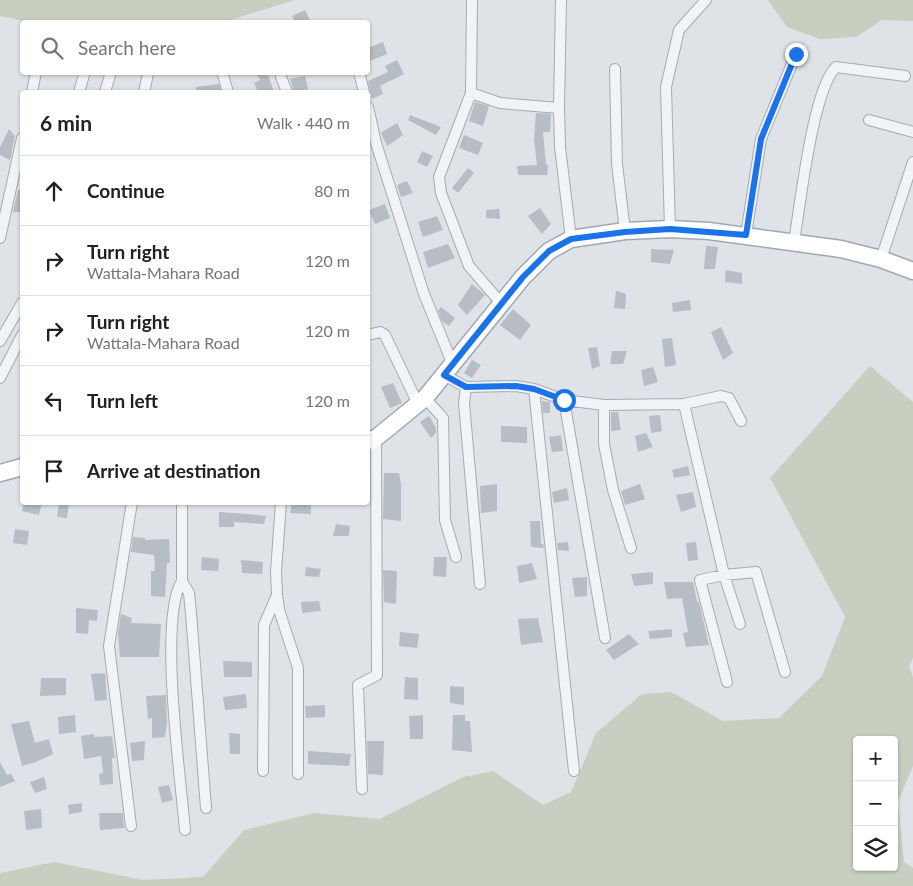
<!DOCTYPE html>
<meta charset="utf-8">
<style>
body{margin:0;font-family:Lato,sans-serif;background:#f6f6f6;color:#202124}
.controls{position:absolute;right:15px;bottom:15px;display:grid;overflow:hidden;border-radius:5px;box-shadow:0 1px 4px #0004}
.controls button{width:45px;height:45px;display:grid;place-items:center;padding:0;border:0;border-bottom:1px solid #e0e0e0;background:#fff;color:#202124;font:25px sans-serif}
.stop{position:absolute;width:15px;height:15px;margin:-11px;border:4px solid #1a73e8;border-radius:50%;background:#fff}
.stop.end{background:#1a73e8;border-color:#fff;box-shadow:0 1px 5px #0008}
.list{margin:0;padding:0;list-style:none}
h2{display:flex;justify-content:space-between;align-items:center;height:65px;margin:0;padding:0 20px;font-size:21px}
h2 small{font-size:16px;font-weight:400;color:#757577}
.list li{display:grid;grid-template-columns:32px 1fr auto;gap:15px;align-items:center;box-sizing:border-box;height:70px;padding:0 20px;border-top:1px solid #e0e0e0}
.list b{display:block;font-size:19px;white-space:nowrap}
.list p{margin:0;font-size:16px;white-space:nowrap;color:#757577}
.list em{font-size:16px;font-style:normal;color:#757577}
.icon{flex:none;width:28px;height:28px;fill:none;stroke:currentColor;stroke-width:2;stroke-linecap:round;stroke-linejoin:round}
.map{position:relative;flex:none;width:913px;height:886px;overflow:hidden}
.search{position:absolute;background:#fff;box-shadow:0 1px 4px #0004;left:20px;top:20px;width:350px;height:55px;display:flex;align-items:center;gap:12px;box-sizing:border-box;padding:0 18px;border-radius:5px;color:#757577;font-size:19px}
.panel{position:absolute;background:#fff;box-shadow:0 1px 4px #0004;left:20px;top:90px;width:350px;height:415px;border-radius:5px}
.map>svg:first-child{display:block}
.green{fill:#c7d0c0;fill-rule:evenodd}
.building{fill:#b6bdc3}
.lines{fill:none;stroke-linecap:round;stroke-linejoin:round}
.minor-casing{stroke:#a5abb1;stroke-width:12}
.primary-casing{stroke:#9fa9b2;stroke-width:19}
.minor{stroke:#f1f3f6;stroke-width:10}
.primary{stroke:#fff;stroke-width:16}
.route{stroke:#1a73e8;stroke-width:6}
</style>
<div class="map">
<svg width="913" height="886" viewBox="0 0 913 886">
<rect width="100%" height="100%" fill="#dfe3e7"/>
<path class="green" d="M0 0H295L224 22H28L0 16Z
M768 0H913V21L882 20 856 37 820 39 787 27Z
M870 366 913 402V658L909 666 913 677V766L898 802 904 862 913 868V886H0V873L54 862 143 880 203 877 244 830 314 813 380 819 463 777 493 771 543 805 571 792 596 733 642 694 671 692 723 721 779 718 822 676 845 617 770 478ZM857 740H894V867H857Z"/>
<path class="building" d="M305 10 311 22H295L292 16Z
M383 42 387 54 370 61 368 48Z
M397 60 404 74 380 86 383 94 372 99 368 81 388 72 385 66Z
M255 72H267L274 92H258L254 83 260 80Z
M305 76 308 89 294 92 290 79Z
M219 84 221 92H196V87Z
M475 102 489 106 483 126 469 121Z
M536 113 551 114 550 132H543L546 165H548L547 175H518L517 166 537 165 534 139Z
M410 115 441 127 436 135 408 120Z
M397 123 403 135 387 146 381 133Z
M9 129 15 136 10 160 0 155V147Z
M464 135 483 143 478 155 459 148Z
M422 151 433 156 427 167 417 162Z
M468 168 474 173 458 193 452 188Z
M407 181 413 193 401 197 397 185Z
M18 190H22V205L20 212H13Z
M385 204 390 218 375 224 369 210Z
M540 208 551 224 542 234 528 216Z
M499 209 500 219 486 218V210Z
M437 216 443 230 423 237 418 222Z
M448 244 455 258 428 268 423 252Z
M706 246 718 247 715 269H704Z
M651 249 674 250 670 264 651 262Z
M726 270 742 273V284L725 282Z
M472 284 485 295 467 315 458 305Z
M616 291 626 294 625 309 614 308Z
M690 300 691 310 673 312 672 303Z
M441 307 455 318 449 326 442 321 438 311Z
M513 309 531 325 520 340 500 325Z
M721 327 733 353 723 360 711 332Z
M672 338 676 365 665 367 662 339Z
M597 347 600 366 592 369 588 348Z
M612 351H627L623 364H610Z
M472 360 481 365 472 378 464 373Z
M653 367 658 382 644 386 641 370Z
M393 383 402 403 390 408 381 387Z
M542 401 550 402V413H543Z
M611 412H618L621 430 611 431Z
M660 415 662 431 651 433 649 416Z
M429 416 436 428V433L431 438 420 422Z
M501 426 527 427V443L501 442Z
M646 433 653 447 638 452 635 436Z
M561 435 563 451 552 452 549 437Z
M688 466 690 475 674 478 672 470Z
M384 473H399L401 484V521L383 519Z
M497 484V511L481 513 480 486Z
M640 484 645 499 625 505 621 491Z
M567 488 569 500 554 503 552 492Z
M693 492 696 507 681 512 676 495Z
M24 502H42L39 515 22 511Z
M59 502H69L67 518 57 517Z
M292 502 311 504V514L290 513Z
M219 512 246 514 266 516 264 524 234 522V527H219Z
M530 521H540L541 544H543L544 548 531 547Z
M336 524 350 526 349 536H333Z
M15 529 29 531 27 545 13 543Z
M133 537 145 538V540L169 539 170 563H167L165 597 151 596V571H155L154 555 131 552Z
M568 542 569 551 558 550 557 543Z
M696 542 698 560 688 561 686 543Z
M202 557 219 559 218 571 201 570Z
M434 557H447L446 577 433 576Z
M241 560 263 562 262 574 242 573Z
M532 563 537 579 519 583 517 566Z
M306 567 321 569 319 577 305 576Z
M383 570 397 571 396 604 384 602Z
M653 572V584L634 586 631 574Z
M587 577V596L575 597 572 578Z
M664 582H693L697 602H699L709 645 686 647 683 633 688 632 682 598 667 599Z
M319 601 321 611 302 613 301 602Z
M76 608 98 610 97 621 89 620 88 634 76 633Z
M121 614 132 618 131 623 161 624 159 657H120L118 633Z
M538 618 543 642 521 645 518 619Z
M672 629V637L650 639 648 631Z
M400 632 419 634 417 648 399 646Z
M629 634 639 644 614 660 606 650Z
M223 661 252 662V677H224Z
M105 673 107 700 95 701 91 674Z
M405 677 418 678V700L404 699Z
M41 678H66V695L40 696Z
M450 686 464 687V705L450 703Z
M246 694 247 708 225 710 223 697Z
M166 695 167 722 165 737 152 738V718L148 719 146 696Z
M325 705V717L306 718 305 706Z
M75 715 76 732 59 734 58 717Z
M423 715V739H410L409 716Z
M453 715H465V721H470L472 752 452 750Z
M29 721 35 743 49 739 53 754 36 762 22 766 11 724Z
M229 733 240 734V754H230Z
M94 734V737L112 736 115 758H112L113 784 100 785 99 774 103 773 101 756 84 759 81 736Z
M145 741 144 760 132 761 130 743Z
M367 741H384L383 775 368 774Z
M308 751 351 754 349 766 308 764Z
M0 762 7 775 11 774 15 781 0 787Z
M44 777 47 789 35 793 30 782Z
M169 785 173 800 162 803 158 787Z
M82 803V812L69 814 68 805Z
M41 809 42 828 26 830 24 811Z
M99 813H123L124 828 100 830Z"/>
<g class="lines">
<defs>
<path id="minor" d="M472 0 471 93 439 177 441 193 469 266 501 303
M561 0 559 108 560 147 571 239
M615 69 617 164 625 231
M222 72 228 92
M359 72 364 92
M281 77 287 92
M32 92 36 72
M79 92 84 75
M105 92 111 72
M144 92 148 74
M471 93 500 103 559 108
M368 107 376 143 424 294 453 365
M869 120 913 132
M670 229 666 87 679 30 706 0
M746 235 761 139 796 54
M0 238 22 138
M794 242C800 206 813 88 836 67L905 76
M881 259 913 162
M368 335 380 332 385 335 418 404
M0 341 22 303
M444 375 466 387 516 386 534 389 564 400 604 405 684 404 721 396 729 398 741 421
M0 378 22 335
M466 387 464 403 480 584
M534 389 574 771
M425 398 443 418 445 520 456 557
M564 400 605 638
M684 404 724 575 740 624
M604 405V444L613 490 631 548
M182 502V581L189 593 191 613 206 808
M281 502 276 572 277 594 279 610 298 668V774
M182 581C158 617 181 781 185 830
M727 682 700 580 724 575 756 572 785 672
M263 771 264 625 277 595
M362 789 358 685 377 675 376 438
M131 826 109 646 132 502"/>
<path id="primary" d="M368 441 376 438 425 398 523 277 549 251 571 239 625 231 670 229 709 231 841 249 881 259 913 271
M0 473 22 467"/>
</defs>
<use href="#minor" class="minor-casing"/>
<use href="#primary" class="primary-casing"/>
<use href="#minor" class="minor"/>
<use href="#primary" class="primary"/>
</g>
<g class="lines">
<path class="route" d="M564 400 534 389 516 386 466 387 444 375 523 277 549 251 571 239 625 232 670 229 746 235 761 139 796 54"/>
</g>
</svg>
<div class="controls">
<button>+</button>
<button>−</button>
<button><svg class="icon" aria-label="layers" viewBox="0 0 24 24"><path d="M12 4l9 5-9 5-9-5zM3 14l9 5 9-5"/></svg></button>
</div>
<div class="stop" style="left:564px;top:400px"></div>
<div class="stop end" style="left:796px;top:54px"></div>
<div class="search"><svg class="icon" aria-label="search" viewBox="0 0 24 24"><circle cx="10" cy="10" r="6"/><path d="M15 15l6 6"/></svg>Search here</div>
<section class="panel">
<h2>6 min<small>Walk · 440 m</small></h2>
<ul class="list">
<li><svg class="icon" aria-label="ahead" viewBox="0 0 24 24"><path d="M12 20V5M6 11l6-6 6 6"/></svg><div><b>Continue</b></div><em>80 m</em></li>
<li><svg class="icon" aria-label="right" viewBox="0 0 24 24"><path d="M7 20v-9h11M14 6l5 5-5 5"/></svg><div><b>Turn right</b><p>Wattala-Mahara Road</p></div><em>120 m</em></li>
<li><svg class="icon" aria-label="right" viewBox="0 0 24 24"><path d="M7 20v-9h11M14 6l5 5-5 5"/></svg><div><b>Turn right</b><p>Wattala-Mahara Road</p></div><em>120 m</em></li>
<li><svg class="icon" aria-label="left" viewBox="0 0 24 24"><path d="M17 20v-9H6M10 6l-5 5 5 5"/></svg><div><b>Turn left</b></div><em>120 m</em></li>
<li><svg class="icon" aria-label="arrive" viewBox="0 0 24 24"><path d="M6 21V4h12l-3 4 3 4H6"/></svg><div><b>Arrive at destination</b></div></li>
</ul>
</section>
</div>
